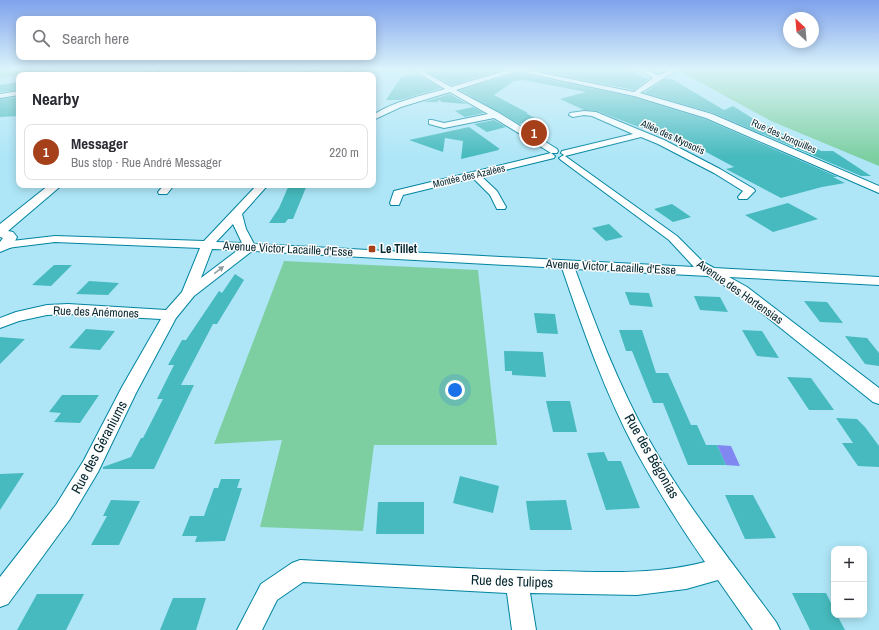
<!DOCTYPE html>
<meta charset="utf-8">
<style>
body{margin:0;font-family:"Archivo Narrow",sans-serif;background:#f2f2f3;color:#2b2b33}
.controls{position:absolute;right:12px;bottom:12px;display:grid;overflow:hidden;border-radius:8px;box-shadow:0 2px 10px #0003}
.controls button{width:36px;height:36px;display:grid;place-items:center;padding:0;border:0;border-bottom:1px solid #e1e1e2;background:#fff;color:#2b2b33;font:20px sans-serif}
.compass{position:absolute;left:783px;top:12px;width:36px;height:36px;border-radius:50%;background:#fff;box-shadow:0 2px 10px #0003;rotate:334deg}
.you{position:absolute;left:455px;top:390px;width:14px;height:14px;margin:-10px;border:3px solid #fff;border-radius:50%;background:#1a73e8;box-shadow:0 0 0 6px #1a73e833}
.badge{display:grid;place-items:center;width:26px;height:26px;border-radius:50%;background:#a6401b;color:#fff;font-size:13px;font-weight:700}
.pin{position:absolute;translate:-50% -50%;border:2px solid #fff;box-shadow:0 1px 4px #0006}
.list{margin:0;padding:0;list-style:none}
h2{display:flex;justify-content:space-between;align-items:center;height:52px;margin:0;padding:0 16px;font-size:17px}
h2 small{font-size:13px;font-weight:400;color:#7c7c81}
.list li{display:grid;grid-template-columns:26px 1fr auto;gap:12px;align-items:center;box-sizing:border-box;height:56px;margin:0 8px 8px;padding:0 8px;border:1px solid #e1e1e2;border-radius:8px}
.list b{display:block;font-size:15px;white-space:nowrap}
.list p{margin:0;font-size:13px;white-space:nowrap;color:#7c7c81}
.list em{font-size:13px;font-style:normal;color:#7c7c81}
.icon{flex:none;width:22px;height:22px;fill:none;stroke:currentColor;stroke-width:2;stroke-linecap:round;stroke-linejoin:round}
.map{position:relative;flex:none;width:879px;height:630px;overflow:hidden}
.search{position:absolute;background:#fff;box-shadow:0 2px 10px #0003;left:16px;top:16px;width:360px;height:44px;display:flex;align-items:center;gap:10px;box-sizing:border-box;padding:0 14px;border-radius:8px;color:#7c7c81;font-size:15px}
.panel{position:absolute;background:#fff;box-shadow:0 2px 10px #0003;left:16px;top:72px;width:360px;height:116px;border-radius:8px}
.map>svg:first-child{display:block}
.green{fill:#7dcfa2}
.water{fill:#8187f1}
.building{fill:#46babe}
.lines{fill:none;stroke-linecap:round;stroke-linejoin:round}
.minor-casing{stroke:#00849f;stroke-width:2}
.tertiary-casing{stroke:#00849f;stroke-width:2}
.minor{fill:#fff;fill-rule:evenodd}
.tertiary{fill:#fff;fill-rule:evenodd}
.oneway{fill:#8e9ea2}
.poi-dot{fill:#a6401b;stroke:#fcfcfc;stroke-width:1.5}
.labels{text-anchor:middle;dominant-baseline:central;stroke-width:3;stroke-linejoin:round;paint-order:stroke}
.far-street-label{font-size:10px;fill:#052730;stroke:#fcfcfc}
.street-label{font-size:12px;fill:#052730;stroke:#fcfcfc}
.poi-label{font-size:12px;font-weight:bold;fill:#052730;stroke:#fcfcfc;text-anchor:start}
.near-street-label{font-size:14px;fill:#052730;stroke:#fcfcfc}
</style>
<div class="map">
<svg width="879" height="630" viewBox="0 0 879 630">
<rect width="100%" height="100%" fill="#aee6f7"/>
<path class="green" d="M0 69H51L49 72 0 78Z
M676 69H879V166L771 121Z
M284 261 478 270 497 445H374L363 531 260 527 282 440 214 444Z"/>
<path class="water" d="M717 445 731 446 740 466 726 465Z"/>
<path class="building" d="M443 69H507L451 85 427 72Z
M528 69H626L649 79 634 90Z
M517 73 634 97 705 119 838 177H833L845 183 822 187 781 198 726 169 734 167 695 146 691 147 597 111 584 110 560 99 586 92 523 80 514 81 494 95 528 113H526L538 120 519 124 460 90Z
M417 74 441 88 400 100H386L401 77Z
M665 79H672L724 110 733 106 765 126H770L791 139H802L821 151H833L871 176H861L713 113 644 93Z
M19 82V90L0 92V85Z
M450 94 467 104 442 102 439 100 437 102H424Z
M19 97V116L0 117V99Z
M473 107 484 113 465 117 455 111Z
M494 120 506 127 487 132 474 124Z
M469 127 500 149H498L499 150 461 159 463 141 445 138 443 152 409 140Z
M289 185H307L293 219H288L285 223H269L279 208Z
M788 203 818 219 773 232 745 215Z
M672 204 691 217 673 222 654 209Z
M609 224 623 237 606 241 592 228Z
M54 265H72L51 286 32 285Z
M235 274 244 280 217 324H213L181 385H194L154 469H103V467L131 457 141 438H143L163 399H157L174 365H168L182 340H186L219 291 222 293Z
M89 281 119 283 108 295 76 294Z
M625 292 649 293 653 307 630 305Z
M694 296 720 297 728 312 700 310Z
M804 301 827 302 843 323 820 322Z
M534 313 555 314 558 334 537 333Z
M86 329 100 330 115 331 100 350 69 348Z
M619 330H642L656 373H668L691 425H697L706 445H717L726 465H688L663 403H653L632 351H626Z
M742 330 762 331 779 358 757 356Z
M845 336 867 338 879 353V366L865 364Z
M0 337 25 339 0 364Z
M504 351 543 352 546 377 512 375V371H505Z
M787 377 811 378 834 410H809Z
M62 395H99L80 423 54 422 61 413 49 412Z
M546 401H570L577 432H553Z
M836 418 857 419 865 427 879 446V467L858 466 842 443H853Z
M604 452 608 461H621L640 508 606 510 587 453Z
M24 473 15 487 0 510V474Z
M460 476 499 486 493 513 453 503Z
M221 479H240L237 488H242L225 541 195 542 197 536H182L190 516H204L214 488H218Z
M725 495H753L776 538 745 539Z
M111 500 140 501 119 545H91L107 516H103Z
M566 500 572 530H530L526 501Z
M378 502H424V534H376Z
M792 593H826L834 609V615H837L845 630H810Z
M37 594H84L66 630H17Z
M173 598H206L196 630H160Z"/>
<g class="lines">
<defs>
<path id="minor" d="M239 69H245L239 75H232Z
M335 69H350L347 71 316 75H298L301 73Z
M412 69H419L451 87 511 69H522L634 92 653 78 637 69H644L658 75 672 69H679L640 93 712 114 879 186V193L706 118 634 96 517 71 456 90 499 113 557 149 558 151 557 153H551L494 118 444 128 429 124V120H432L444 123 488 114 450 92 401 107 373 120V115C394 101 421 96 445 89Z
M19 91V95L0 98V94Z
M584 111 596 112 664 140 720 169 754 189 755 191 747 199H739L738 197 743 191 714 173 658 144 641 137 565 156 677 236 703 262 714 268 879 277V285L729 277 747 287 879 388V404L873 402 737 293 708 276 575 269C596 326 618 384 648 438 684 503 732 562 776 622L780 630H753L718 580 686 589 637 595 530 593 536 630H512L507 593 303 582 277 600 262 630H237L261 584 292 563 300 560C385 564 470 570 555 571 605 572 656 575 705 562 680 526 657 489 636 451 605 393 583 330 562 268L252 251 194 296 176 318 136 393 98 472 70 519 8 604 0 607V577L56 505 84 460 122 387 161 319 68 314 47 315 19 321 0 328V318L16 312 47 305 68 304 166 310 182 292 200 248 55 242 7 248 3 246 1 244 3 242 55 236 204 241 257 185H268L242 214 246 229 254 244 694 267 669 240 561 160 559 158 564 155 561 153 562 151 633 134 592 116 584 115 573 117 569 115 570 113ZM233 224 242 243 216 242ZM212 249 238 250 201 278Z
M551 153 555 156 554 158 481 176 497 191 506 207 505 209H497L490 195 473 178 403 195 399 205H391L390 203 394 191Z
M164 185H174L167 194H159L158 192Z"/>
<path id="tertiary" d="M151 69H160L152 75H143Z
M49 185H62L8 231 13 232 17 237 12 247 0 252V242L3 238 0 237V224Z"/>
</defs>
<use href="#minor" class="minor-casing"/>
<use href="#tertiary" class="tertiary-casing"/>
<use href="#minor" class="minor"/>
<use href="#tertiary" class="tertiary"/>
</g>
<defs><path id="oneway-solid" d="M-6-.8H1V-3.2L6.5 0L1 3.2V.8H-6Z"/></defs>
<use class="oneway" href="#oneway-solid" transform="translate(219 270) rotate(-37)"/>
<linearGradient id="sky" x2="0" y2="1"><stop stop-color="#7fa2ec"/><stop offset="0.44" stop-color="#dbf4fb"/><stop offset="1" stop-color="#dbf4fb" stop-opacity="0"/></linearGradient>
<rect width="879" height="157" fill="url(#sky)"/>
<rect class="poi-dot" x="368" y="245" width="8" height="8" rx="2"/>
<g class="labels">
<g class="far-street-label">
<text transform="translate(784 136) rotate(24)">Rue des Jonquilles</text>
<text transform="translate(673 137) rotate(25)">Allée des Myosotis</text>
<text transform="translate(469 176) rotate(-13)">Montée des Azalées</text>
</g>
<g class="street-label">
<text transform="translate(288 249) rotate(3)">Avenue Victor Lacaille d'Esse</text>
<text transform="translate(611 267) rotate(3)">Avenue Victor Lacaille d'Esse</text>
<text transform="translate(740 292) rotate(35)">Avenue des Hortensias</text>
<text transform="translate(96 312) rotate(2)">Rue des Anémones</text>
</g>
<g class="poi-label">
<text x="380" y="249">Le Tillet</text>
</g>
<g class="near-street-label">
<text transform="translate(99 447) rotate(-62)">Rue des Géraniums</text>
<text transform="translate(652 456) rotate(60)">Rue des Bégonias</text>
<text transform="translate(512 581) rotate(2)">Rue des Tulipes</text>
</g>
</g>
</svg>
<div class="controls">
<button>+</button>
<button>−</button>
</div>
<svg class="compass" viewBox="-18 -18 36 36"><path d="M0-13l5 13h-10z" fill="#e53935"/><path d="M0 13l5-13h-10z" fill="#7c7c81"/></svg>
<div class="you"></div>
<div class="pin badge" style="left:534px;top:133px">1</div>
<div class="search"><svg class="icon" aria-label="search" viewBox="0 0 24 24"><circle cx="10" cy="10" r="6"/><path d="M15 15l6 6"/></svg>Search here</div>
<section class="panel">
<h2>Nearby<small></small></h2>
<ul class="list">
<li><span class="badge">1</span><div><b>Messager</b><p>Bus stop · Rue André Messager</p></div><em>220 m</em></li>
</ul>
</section>
</div>
